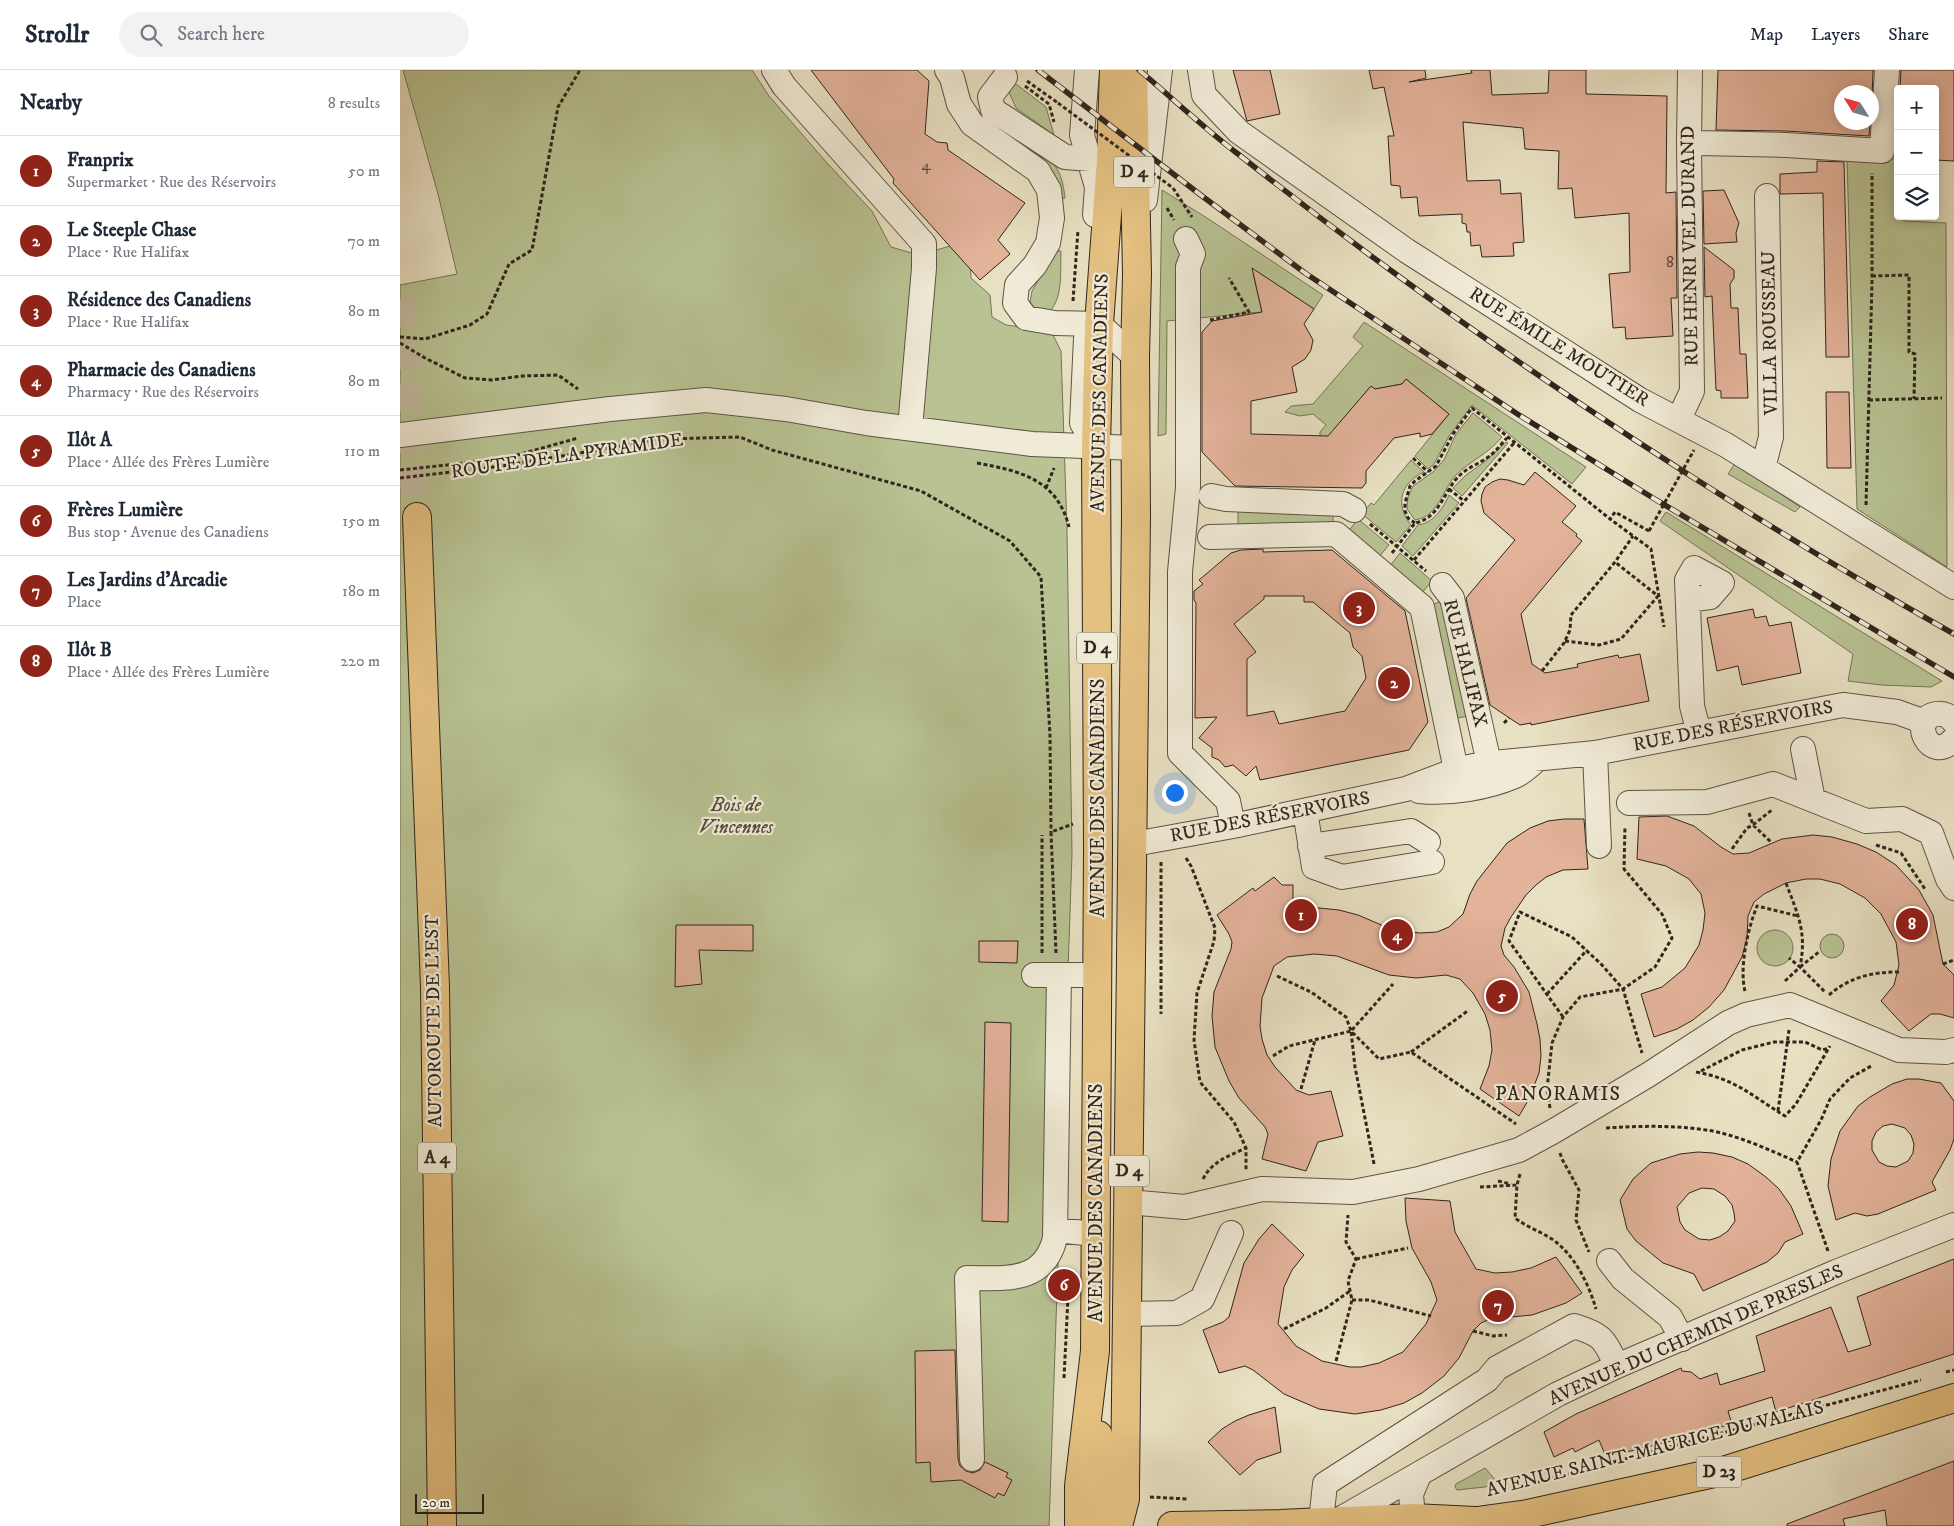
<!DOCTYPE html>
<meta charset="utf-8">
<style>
body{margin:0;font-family:"IM FELL DW Pica",serif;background:#f2f2f3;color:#1f2937}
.controls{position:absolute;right:15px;top:15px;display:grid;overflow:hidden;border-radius:5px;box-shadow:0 2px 12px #0003}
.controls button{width:45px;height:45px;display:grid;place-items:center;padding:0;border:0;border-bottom:1px solid #e0e1e3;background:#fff;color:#1f2937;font:25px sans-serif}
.compass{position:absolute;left:1434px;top:15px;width:45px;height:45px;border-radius:50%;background:#fff;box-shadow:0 2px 12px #0003;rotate:307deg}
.scale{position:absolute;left:15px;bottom:12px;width:69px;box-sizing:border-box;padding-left:5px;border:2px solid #30251c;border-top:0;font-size:14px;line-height:18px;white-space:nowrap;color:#30251c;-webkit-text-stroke:4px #f0ebd7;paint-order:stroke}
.you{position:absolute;left:774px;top:722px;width:18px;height:18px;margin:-12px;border:4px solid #fff;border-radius:50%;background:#1a73e8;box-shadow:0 0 0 8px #1a73e833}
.badge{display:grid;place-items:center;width:32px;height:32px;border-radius:50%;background:#8f2418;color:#fff;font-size:16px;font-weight:700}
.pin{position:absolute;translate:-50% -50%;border:2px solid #fff;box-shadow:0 1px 5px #0006}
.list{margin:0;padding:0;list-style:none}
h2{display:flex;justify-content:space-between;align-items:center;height:65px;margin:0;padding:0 20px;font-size:21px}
h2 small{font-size:16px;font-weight:400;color:#747a83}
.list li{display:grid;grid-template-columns:32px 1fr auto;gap:15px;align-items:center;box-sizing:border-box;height:70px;padding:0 20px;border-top:1px solid #e0e1e3}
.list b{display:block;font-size:19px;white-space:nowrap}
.list p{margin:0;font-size:16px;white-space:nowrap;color:#747a83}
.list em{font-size:16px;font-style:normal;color:#747a83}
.icon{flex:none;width:28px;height:28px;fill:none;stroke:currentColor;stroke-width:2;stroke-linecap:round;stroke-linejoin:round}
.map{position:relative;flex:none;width:1554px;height:1456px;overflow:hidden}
header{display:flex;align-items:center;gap:30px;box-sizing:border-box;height:70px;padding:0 25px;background:#fff;border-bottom:1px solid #e0e1e3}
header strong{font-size:24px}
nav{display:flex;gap:28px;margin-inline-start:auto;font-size:18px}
.search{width:350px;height:45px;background:#f2f2f3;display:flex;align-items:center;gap:12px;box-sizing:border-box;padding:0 18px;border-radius:28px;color:#747a83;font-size:19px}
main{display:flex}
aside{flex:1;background:#fff}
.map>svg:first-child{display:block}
.green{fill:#b8c292;stroke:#747457}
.building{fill:#e2b299;stroke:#30251c;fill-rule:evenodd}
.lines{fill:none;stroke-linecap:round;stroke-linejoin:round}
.highway-tunnel{stroke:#c3bba1;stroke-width:28;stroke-dasharray:28 14;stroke-linecap:butt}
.minor-casing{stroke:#5e5446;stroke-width:26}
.major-casing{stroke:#30251c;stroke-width:30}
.highway-casing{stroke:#30251c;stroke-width:30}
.path{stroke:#30251c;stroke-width:3;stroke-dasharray:4 2.5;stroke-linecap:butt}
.minor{stroke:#f0ebd7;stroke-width:24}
.major{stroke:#e4c081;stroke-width:28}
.highway{stroke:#e4c081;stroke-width:28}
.rail-casing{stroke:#30251c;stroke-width:5.5}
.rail{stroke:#f0ebd7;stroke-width:4;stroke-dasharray:11;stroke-linecap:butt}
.path-bridge{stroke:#30251c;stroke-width:3;stroke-dasharray:4 2.5;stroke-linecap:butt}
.labels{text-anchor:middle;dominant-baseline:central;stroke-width:4.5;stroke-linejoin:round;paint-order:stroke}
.number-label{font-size:16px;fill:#5c483b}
.shield{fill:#f0ebd7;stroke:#6a6054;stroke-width:1}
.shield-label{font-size:18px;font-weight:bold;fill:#30251c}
.street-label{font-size:19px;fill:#30251c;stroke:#f0ebd7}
.park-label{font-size:19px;font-style:italic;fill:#524c3a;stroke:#f0ebd7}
.neighbourhood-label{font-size:20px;letter-spacing:1px;fill:#30251c;stroke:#f0ebd7}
</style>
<header>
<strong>Strollr</strong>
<div class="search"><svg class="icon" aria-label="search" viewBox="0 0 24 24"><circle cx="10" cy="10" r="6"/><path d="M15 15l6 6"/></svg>Search here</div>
<nav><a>Map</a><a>Layers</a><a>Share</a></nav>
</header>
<main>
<aside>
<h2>Nearby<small>8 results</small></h2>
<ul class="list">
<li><span class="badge">1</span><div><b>Franprix</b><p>Supermarket · Rue des Réservoirs</p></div><em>50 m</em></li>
<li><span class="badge">2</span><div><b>Le Steeple Chase</b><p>Place · Rue Halifax</p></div><em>70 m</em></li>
<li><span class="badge">3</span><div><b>Résidence des Canadiens</b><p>Place · Rue Halifax</p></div><em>80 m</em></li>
<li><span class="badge">4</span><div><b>Pharmacie des Canadiens</b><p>Pharmacy · Rue des Réservoirs</p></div><em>80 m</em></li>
<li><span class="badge">5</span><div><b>Ilôt A</b><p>Place · Allée des Frères Lumière</p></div><em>110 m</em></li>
<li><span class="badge">6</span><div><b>Frères Lumière</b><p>Bus stop · Avenue des Canadiens</p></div><em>150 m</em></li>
<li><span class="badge">7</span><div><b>Les Jardins d'Arcadie</b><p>Place</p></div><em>180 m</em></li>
<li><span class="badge">8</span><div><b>Ilôt B</b><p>Place · Allée des Frères Lumière</p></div><em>220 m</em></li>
</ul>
</aside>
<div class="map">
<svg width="1554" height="1456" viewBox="0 0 1554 1456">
<rect width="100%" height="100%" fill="#e8e0c2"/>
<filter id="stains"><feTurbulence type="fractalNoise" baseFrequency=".004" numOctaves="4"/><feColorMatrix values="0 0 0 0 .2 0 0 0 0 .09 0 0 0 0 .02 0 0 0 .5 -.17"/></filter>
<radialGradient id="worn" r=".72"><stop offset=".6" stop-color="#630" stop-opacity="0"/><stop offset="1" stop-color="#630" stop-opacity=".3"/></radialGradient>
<path class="green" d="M3 0H352L369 26 427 93 472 141 491 177 519 185 550 176 569 174 571 208 590 225 592 247 606 255 644 260 647 264 653 265 661 281 667 460 672 784 649 1456H0V215L57 204 38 124Z
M612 11 646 37 654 65 616 38 608 20Z
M638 84C658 90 663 109 665 128L661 129C660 109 651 97 638 84Z
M1447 88 1498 89V146H1503L1504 151 1546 153 1547 497 1457 439Z
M762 120 807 148 923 225 914 239 856 201 853 204 862 242 767 251 766 364 758 366Z
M655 181H661C660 201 664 232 646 244L636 240 630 232 632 221Z
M964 252 1186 397 1172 414 1072 335 1049 366 1034 394 1028 399 1015 386 1049 344 1006 309 1002 314 975 319 971 316 943 349 931 371 920 367V362L926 355 913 344 900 346 885 342 891 336 913 334 963 276 953 267Z
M1073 343 1102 367C1087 385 1071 390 1056 405 1042 420 1039 446 1015 450L1007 439 1008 427 1013 416 1033 402 1044 390 1056 364Z
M1106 372 1108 373 1062 426 1053 418 1066 405 1083 393Z
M1011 390 1024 402C1000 413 995 435 1011 455L996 472 962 444 971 433 974 435Z
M1335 393 1400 437 1395 442 1328 404Z
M1049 425 1059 433 1013 486 1002 476 1018 455C1034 453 1043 438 1049 425Z
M838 438 933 440V460L838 458Z
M1266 442 1542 611 1531 617 1481 615 1448 611 1453 584 1260 451Z
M958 449 989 475 978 488 947 463Z
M1000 483 1032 511 1021 524 989 497Z
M1045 531 1069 646 1052 649 1028 535Z
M1357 878a18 18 0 1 1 36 0a18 18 0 1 1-36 0Z
M1420 876a12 12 0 1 1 24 0a12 12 0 1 1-24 0Z
M1085 1398 1098 1413 1085 1417 1057 1420 1055 1417 1056 1414Z"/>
<path class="building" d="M411 0H517L529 11 525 64 537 72 547 73 548 80 625 133 598 170 610 184 580 210 493 113 494 109Z
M833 0H870L880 44 847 51Z
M969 0H1025L1026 8 1009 12 1072 3 1071 0H1090L1092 25 1148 23 1149 0H1186V24L1267 26 1266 123 1276 122 1277 228H1271L1273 266 1226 269 1225 257 1213 258 1209 204 1230 202 1229 143 1175 148 1172 118 1158 119 1159 81 1125 79 1123 58 1063 52 1067 111 1100 110 1101 124 1121 123 1124 172 1113 173 1114 186 1082 187 1080 175 1071 176 1070 162H1067L1066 154 1062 153V144L1019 146 1017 127 1001 128 1000 116 991 115 988 66H994L984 17 973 19Z
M1318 0H1473L1472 28V22H1442V52H1470L1469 66 1386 61 1316 60Z
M1501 0H1554V91L1535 90V19H1500Z
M1417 91 1444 92 1449 287H1426L1423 123 1380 124V104L1417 102Z
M1324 120 1339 153 1336 163 1337 172 1304 174 1303 121Z
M1304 177 1334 200V208L1330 214 1331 238H1338L1340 284H1346L1348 328H1321V321L1316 320 1312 226 1305 227Z
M852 198 914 239 904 254 913 270 911 280 905 289 892 297 897 322 851 331V364L928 366 971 316 975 319 1002 314 1006 309 1049 344 1032 364 1020 367V363L994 368 966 401V413L962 418 835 416 802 382V262L812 251 862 242Z
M1426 322H1449L1451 398H1427Z
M1135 402 1176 436 1162 452 1177 464 1176 466 1182 471 1121 544 1132 594 1145 603 1178 597 1177 594 1218 585 1219 588 1240 584 1249 631 1131 655V653L1120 655 1090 635 1066 528 1115 470 1084 443 1081 431 1082 424 1085 417 1092 412 1100 409 1108 410 1124 415Z
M863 479V482L932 480 1005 541 1028 652 1009 680 860 710 856 696 846 706 833 695 825 697 819 690 812 687V678L799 668 817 647 795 648 796 533 794 530V521L803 514 799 510 831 483 841 480ZM864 526H904V532H913L950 563 953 577 962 586 966 608 945 641 879 654 874 641 847 646V589L856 582 834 554 864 529Z
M1353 539 1355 548 1366 546 1369 556 1391 552 1401 603 1342 615 1338 596 1317 601 1307 548Z
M1267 746 1294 756 1321 777 1333 784 1349 783 1382 769 1413 765 1432 767 1457 774 1476 782 1496 795 1519 820 1533 845 1543 894 1554 905V948L1540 944H1531L1509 961 1481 931 1494 915 1499 895 1496 872 1481 844 1465 828 1440 814 1420 809H1406L1386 813 1364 824 1354 832 1348 846 1347 868 1342 887 1324 920 1309 937 1293 950 1277 959 1254 967 1241 924 1262 917 1285 898 1299 875 1303 860 1305 843 1301 824 1289 809 1266 796 1237 789 1239 747Z
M1164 749H1184L1188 799 1163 800 1146 807 1136 815 1126 825 1111 847 1105 858 1101 876 1104 885 1114 897 1129 922 1137 954 1140 969 1141 986 1139 1003 1129 1029 1119 1046 1080 1019 1089 996 1092 980 1090 960 1085 944 1073 923 1060 909 1046 905 1016 908 989 905 937 886 914 884 887 887 874 896 862 928 860 956 862 969 867 985 875 997 896 1020 909 1025 931 1021 943 1066 918 1072 906 1101 862 1089 868 1064 865 1057 839 1028 829 1011 815 977 812 946 814 922 831 879 832 872 829 864 817 845 853 818 855 821 874 807 882 815H893V840L919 838 939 840 958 845 993 860 1020 863 1037 862 1049 857 1063 844 1070 824 1077 811 1107 773 1130 758 1148 751Z
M276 855H353V881L299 880 302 914 275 917Z
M579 871H618L617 893 579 892Z
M585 952 611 953 608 1152 582 1151Z
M1507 1009H1519L1541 1013 1554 1031V1069L1550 1080 1532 1112 1536 1120 1478 1144 1467 1146 1455 1143 1436 1150 1428 1116 1431 1089 1440 1061 1458 1036 1470 1027 1492 1014ZM1492 1054 1505 1058 1511 1065 1514 1074 1513 1083 1508 1091 1496 1097 1487 1096 1479 1092 1472 1080V1071L1476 1062 1483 1056Z
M1298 1082 1313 1083 1332 1087 1348 1094 1366 1107 1379 1119 1391 1136 1403 1164 1385 1172 1378 1183 1367 1192 1303 1221 1294 1204 1263 1193 1236 1171 1227 1159 1220 1130 1233 1109 1251 1093 1280 1084ZM1302 1118 1314 1119 1325 1126 1332 1135 1334 1143 1335 1151 1328 1161 1319 1167 1310 1170 1299 1169 1285 1160 1280 1152 1277 1137 1289 1123Z
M1005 1128 1050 1131 1055 1162 1076 1199 1095 1203 1112 1202 1131 1198 1156 1187 1182 1223 1166 1233 1132 1245 1090 1249 1081 1253 1073 1261 1059 1288 1044 1306 1022 1323 1004 1333 981 1340 955 1344 919 1339 884 1324 853 1300 845 1296 819 1303 803 1260 823 1252 829 1247 844 1193 859 1169 872 1154 904 1185 892 1200 884 1217 878 1254 896 1276 922 1291 950 1297H961L979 1293 1003 1282 1026 1254 1037 1230 1031 1212 1012 1178 1006 1151Z
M1554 1189V1284L1376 1342 1372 1327 1328 1341 1332 1354 1271 1371 1206 1387 1199 1370 1175 1382 1173 1378 1154 1387 1144 1362 1176 1344 1281 1298 1282 1301 1291 1302 1300 1309 1317 1303 1320 1315 1365 1301 1356 1266 1431 1237 1448 1282 1471 1275 1457 1227Z
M555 1280 558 1389 560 1396 566 1401 573 1403 580 1400 585 1392 608 1403 606 1407 612 1410 604 1426 598 1423 595 1428 561 1410 531 1412 530 1392 516 1393 515 1281Z
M875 1337 881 1382 857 1390 840 1405 808 1372 822 1359 835 1351 849 1345Z
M1554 1391V1456H1487L1485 1440 1443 1449 1445 1456H1387V1454Z"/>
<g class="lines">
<path class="highway-tunnel" d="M0 229 17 447"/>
<defs>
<path id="minor" d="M374 0 384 16 524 174V198L510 358
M547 0 552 8 559 34 572 54 638 101 649 120 652 148 648 173 635 195 617 215 615 233 626 248 655 253 699 254 735 287
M687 0 682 65 697 117 695 145
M800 0 804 25 839 62 1007 181 1240 330 1326 375 1554 517
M605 7 590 27 593 40 665 87 704 90
M1299 73 1386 75 1482 81 1487 0
M745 130 760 0
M786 169 793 184 788 197V417L780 502V683L828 731 833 756
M686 268 682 353 696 377
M1279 349 1292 321 1289 73 1290 0
M0 365 210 339 306 330 386 339 466 353 632 374 736 378
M1363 398 1371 367 1367 126
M811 426 826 429 943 434 954 440
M810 467 936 464 1022 537 1056 700
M1042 515 1052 528 1089 693
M1288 530 1310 527 1322 513 1294 498 1287 510 1292 636 1299 663
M1554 652C1550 646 1544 643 1537 644 1508 648 1530 696 1554 669
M1403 679 1413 730
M1195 683 1199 776
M1019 721C1050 724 1087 718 1115 706 1122 703 1128 697 1134 692
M1229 733 1307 732 1373 714 1466 751 1502 749 1531 763 1548 809 1554 818
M905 741 914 797 942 807 1032 792
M734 774 833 756 1006 719 1056 700 1083 694 1195 683 1443 635 1497 642 1525 652
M910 776 1011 761 1028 772
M634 905H697
M728 1132 785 1137 862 1119 953 1122 1019 1109 1119 1080 1154 1061 1248 1005 1328 953 1346 945 1390 935 1499 980 1546 982 1554 980
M655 1160 696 1164
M1209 1191 1223 1209 1270 1247 1282 1269
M727 1244 777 1243 802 1229 831 1163
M572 1389 567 1208C605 1208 644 1214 655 1168L659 905
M1013 1448 1011 1424 1019 1405
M937 1451 1158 1324 1217 1296 1436 1202 1554 1155
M921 1452 925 1414 1087 1310 1097 1298 1174 1256C1204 1265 1204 1270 1217 1296"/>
<path id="major" d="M698 1365 702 1429 707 1456
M679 1456V1416L695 1281 698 778 696 377 699 254 711 90 714 0
M718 1456 725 1429V1416L736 446 735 287 737 204 733 0
M772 1456 880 1454 1013 1448 1075 1451
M1056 1456 1077 1451 1128 1444 1323 1401 1554 1328"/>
<path id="highway" d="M17 447 35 917 42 1456"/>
</defs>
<use href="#minor" class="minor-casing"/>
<use href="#major" class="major-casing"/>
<use href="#highway" class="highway-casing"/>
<path class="path" d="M627 11 658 33
M625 16 649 34 654 52
M773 118 792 147
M767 138 774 150
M1472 206 1509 205V282L1515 284 1514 329
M673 231 678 160
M810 250 849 242 829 208
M0 267 25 269 70 255 87 244 109 194 132 180 158 37 180 0
M0 273 25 288 65 308 92 310 122 306 158 305 178 319
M1469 330 1542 328
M1013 388 1028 402
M577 393C620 401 657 409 669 457
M0 400 103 389 178 368
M0 408 102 396 263 369 340 367 372 380 521 421 610 471 641 507 650 666 651 762
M646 418 654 398
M1049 419 1064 431
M1466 435 1472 213V103
M1015 453 1008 448 1005 441V433L1010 416 1015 411 1036 396 1053 364 1072 338 1210 449
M970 454 1026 501
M1249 461 1215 442 1210 449 1251 479 1264 557
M992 483 1015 453C1040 448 1043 422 1059 406 1068 397 1081 393 1091 385 1097 380 1102 373 1107 368
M1014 490 1114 373
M1165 571 1199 575 1221 569 1258 526 1215 492
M1142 601 1164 573 1170 560 1171 545 1215 492 1233 466
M1104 653 1109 648
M1349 743 1353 755 1372 773
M1476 775 1501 783 1525 819
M1332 779 1347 758 1353 755 1373 739
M786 788 791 796 815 858 814 871 797 923 794 970 800 1012 834 1052 846 1078V1100
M761 792V944
M1386 813C1398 845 1407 862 1400 897L1426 923
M642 883V765
M656 883 651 762 673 754
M1543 894 1554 890
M1400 897 1420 881
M877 906 911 922 946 947 951 961 979 989 1011 982 1116 1054
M1385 911 1400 897 1389 888
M1345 921C1339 898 1348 858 1357 836L1398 846
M1147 924 1187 880
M1429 925C1450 907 1472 902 1499 902
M1163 947 1109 871 1120 842 1172 867 1202 895 1223 919 1242 983
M1011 982 1069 940
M873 986 889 976 951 961
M1301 1001 1342 980 1374 972H1405L1422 980 1429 978
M1296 1002C1336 1009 1352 1026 1385 1046L1396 1034 1430 976
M901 1019 915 970
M1150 1038 1147 1019 1152 973 1163 947 1180 927 1223 919 1255 897 1272 868 1262 844 1224 799 1225 756
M1378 1041 1389 960
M1206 1058C1239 1056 1272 1055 1306 1060 1335 1064 1370 1080 1397 1092
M1160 1083 1162 1089 1179 1120 1176 1150 1189 1182
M974 1094 955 997 951 961 993 914
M1120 1104 1117 1115 1115 1148C1128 1158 1143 1162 1156 1172 1176 1188 1189 1215 1196 1239
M803 1109C812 1091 829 1086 846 1078
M1098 1111 1111 1114
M1080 1117 1117 1115
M1428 1181 1397 1092 1421 1050 1430 1029 1450 1008 1473 995
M956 1189 1008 1178
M952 1230H969L1031 1246
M884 1259 926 1238 950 1221
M1073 1261 1093 1266 1107 1265
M936 1291 952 1230 948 1211 956 1189 946 1172 948 1145
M1546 1302 1554 1300
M664 1308 668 1227
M1112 1419 1521 1310
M750 1427 787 1429"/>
<use href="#minor" class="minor"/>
<use href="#major" class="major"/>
<use href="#highway" class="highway"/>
<defs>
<path id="rail" d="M638 0 802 126 905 203 1119 345 1253 428 1554 607
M739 0C772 28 804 58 838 84 1063 262 1304 423 1554 564"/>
</defs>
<use href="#rail" class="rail-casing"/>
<use href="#rail" class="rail"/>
<path class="path-bridge" d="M658 33 773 118
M1249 461 1294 380"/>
</g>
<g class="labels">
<g class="number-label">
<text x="526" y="95">4</text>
<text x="1270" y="192">8</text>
</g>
<g class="shield">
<rect x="714" y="86.5" width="40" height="31" rx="4"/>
<rect x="677" y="562.5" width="40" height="31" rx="4"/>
<rect x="18" y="1072.5" width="38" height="31" rx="4"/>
<rect x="709" y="1085.5" width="40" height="31" rx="4"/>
<rect x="1296.5" y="1386.5" width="45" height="31" rx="4"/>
</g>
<g class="shield-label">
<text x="734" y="102">D 4</text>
<text x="697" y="578">D 4</text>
<text x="37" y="1088">A 4</text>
<text x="729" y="1101">D 4</text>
<text x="1319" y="1402">D 23</text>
</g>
<g class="street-label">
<text transform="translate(1290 176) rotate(-91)">RUE HENRI VEL DURAND</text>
<text transform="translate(1370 263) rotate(-91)">VILLA ROUSSEAU</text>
<text transform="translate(1159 277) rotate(32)">RUE ÉMILE MOUTIER</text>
<text transform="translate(700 323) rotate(-89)">AVENUE DES CANADIENS</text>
<text transform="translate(167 386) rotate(-8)">ROUTE DE LA PYRAMIDE</text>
<text transform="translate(1065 593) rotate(76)">RUE HALIFAX</text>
<text transform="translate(1333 656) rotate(-11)">RUE DES RÉSERVOIRS</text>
<text transform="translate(698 728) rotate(-90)">AVENUE DES CANADIENS</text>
<text transform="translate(870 747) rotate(-11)">RUE DES RÉSERVOIRS</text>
<text transform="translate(34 951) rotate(-91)">AUTOROUTE DE L’EST</text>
<text transform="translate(696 1133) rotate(-90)">AVENUE DES CANADIENS</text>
<text transform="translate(1296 1265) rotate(-24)">AVENUE DU CHEMIN DE PRESLES</text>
<text transform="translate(1255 1379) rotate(-14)">AVENUE SAINT-MAURICE DU VALAIS</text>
</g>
<g class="park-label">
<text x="336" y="735">Bois de<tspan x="336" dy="22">Vincennes</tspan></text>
</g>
<g class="neighbourhood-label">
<text x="1158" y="1024">PANORAMIS</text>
</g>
</g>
<rect width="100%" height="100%" filter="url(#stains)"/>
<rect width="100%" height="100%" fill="url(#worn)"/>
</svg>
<div class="controls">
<button>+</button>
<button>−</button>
<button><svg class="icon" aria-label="layers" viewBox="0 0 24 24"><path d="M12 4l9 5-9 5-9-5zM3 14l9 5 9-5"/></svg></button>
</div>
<svg class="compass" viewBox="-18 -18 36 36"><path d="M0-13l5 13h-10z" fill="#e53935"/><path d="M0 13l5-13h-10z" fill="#747a83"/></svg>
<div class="scale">20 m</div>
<div class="you"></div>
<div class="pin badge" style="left:901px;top:845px">1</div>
<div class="pin badge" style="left:994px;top:613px">2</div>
<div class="pin badge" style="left:959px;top:538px">3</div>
<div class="pin badge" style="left:997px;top:865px">4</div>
<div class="pin badge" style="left:1102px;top:926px">5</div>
<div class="pin badge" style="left:664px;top:1215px">6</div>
<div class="pin badge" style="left:1098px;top:1236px">7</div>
<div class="pin badge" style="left:1512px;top:854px">8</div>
</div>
</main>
